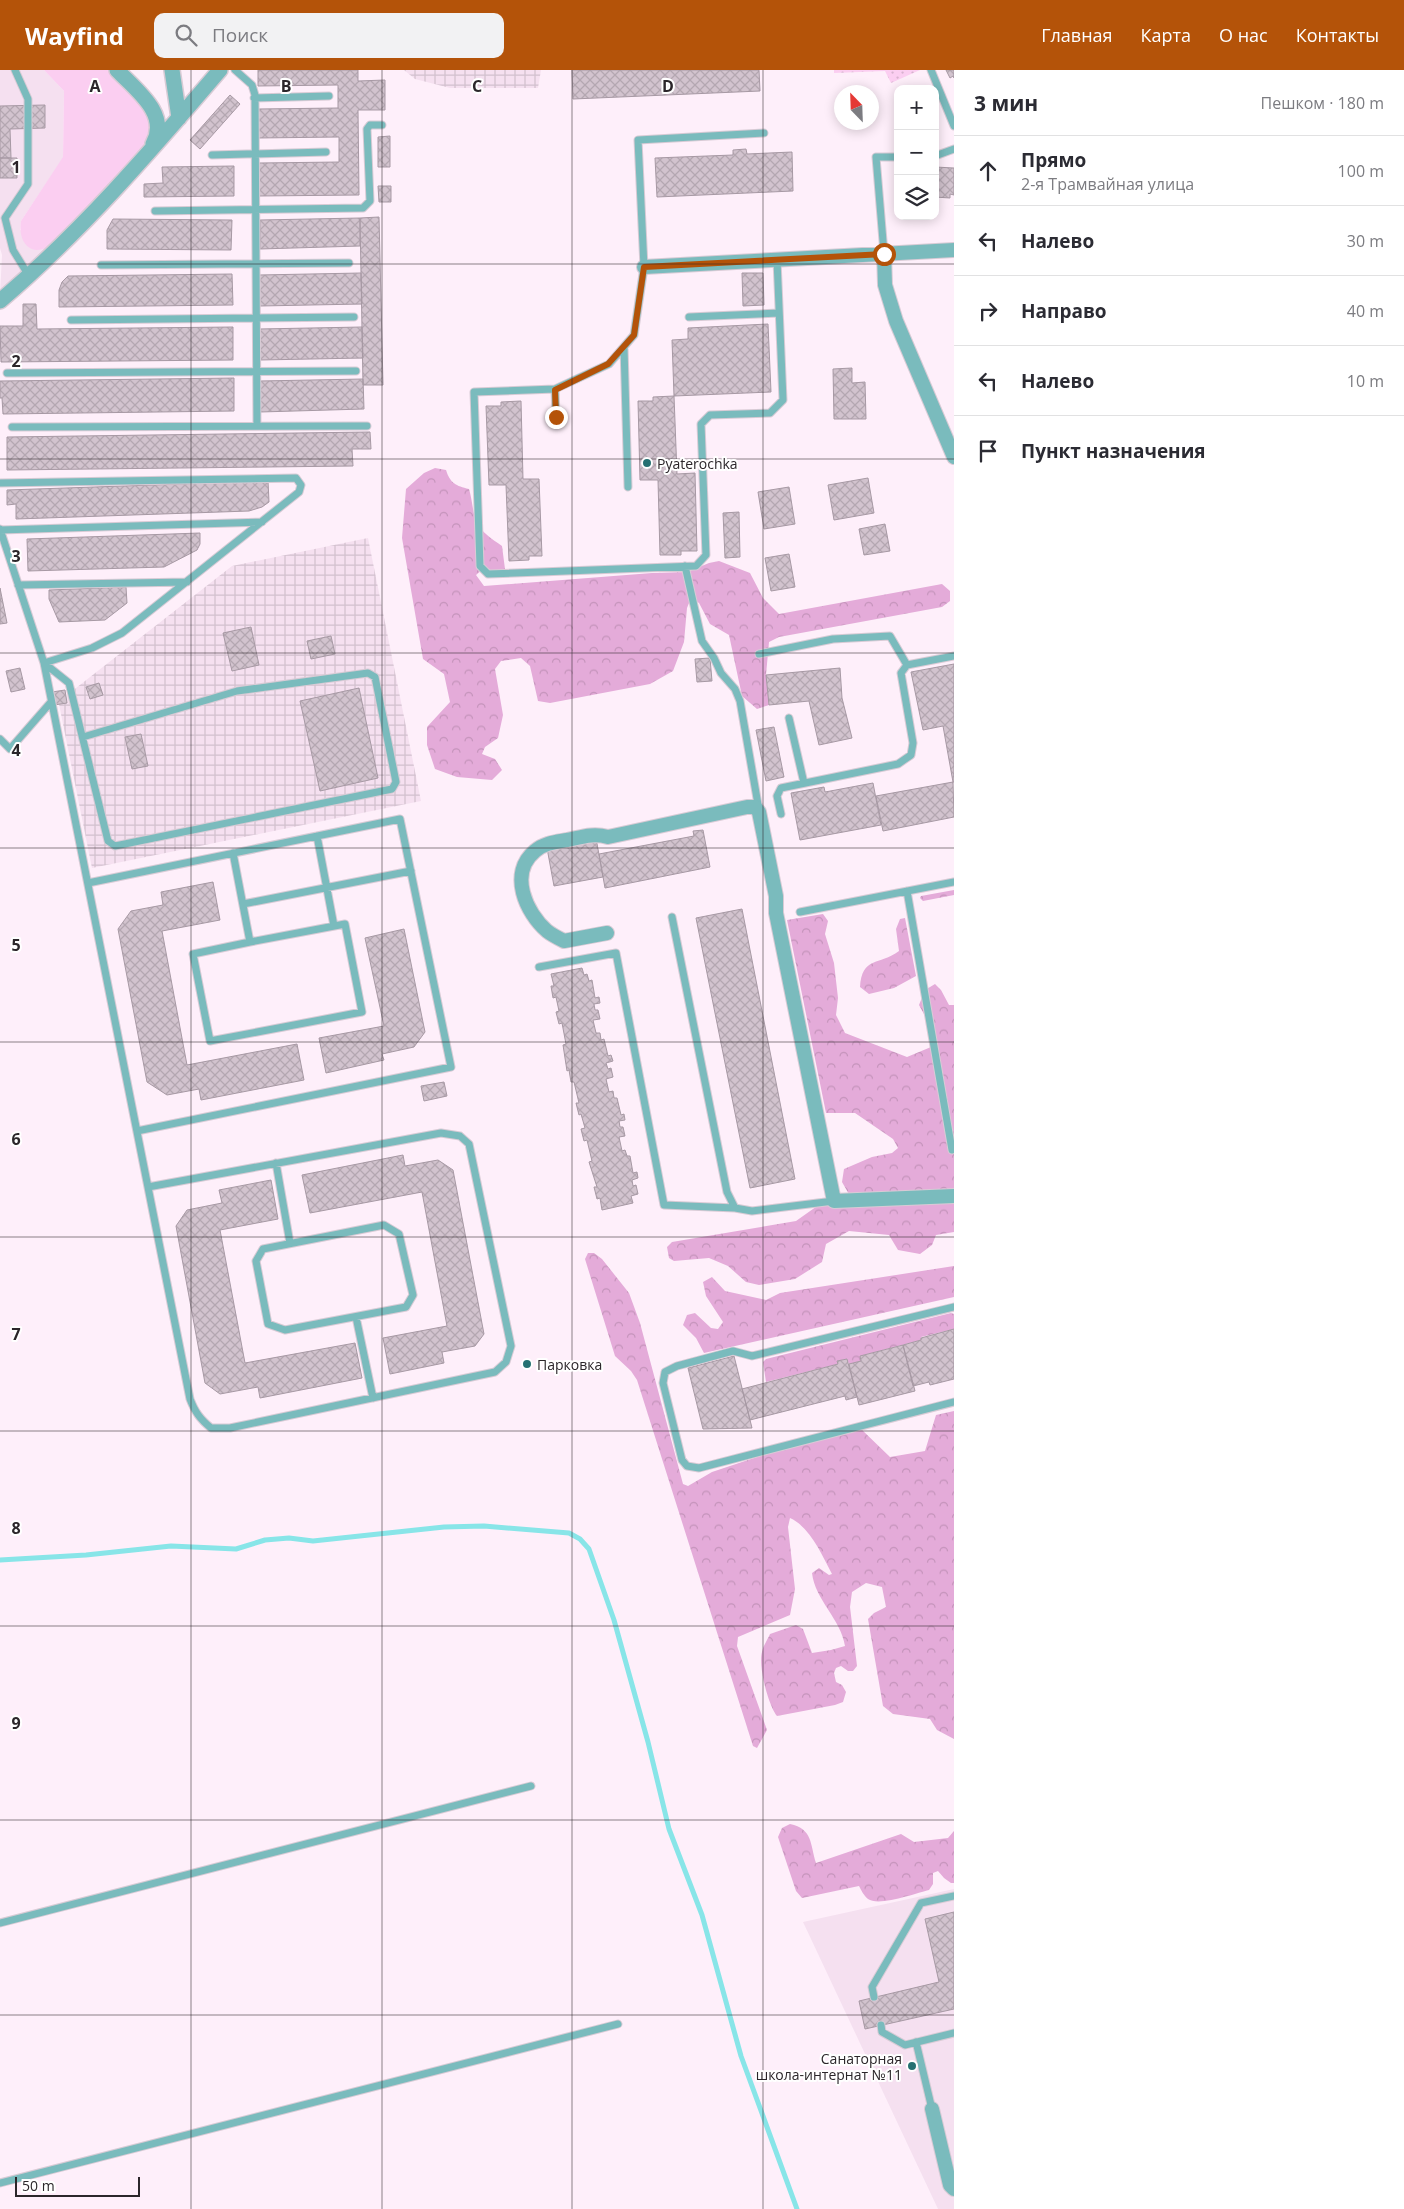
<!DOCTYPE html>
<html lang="ru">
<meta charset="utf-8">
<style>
body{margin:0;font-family:"Open Sans",sans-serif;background:#f2f2f3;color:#2b2b33}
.controls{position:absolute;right:15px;top:15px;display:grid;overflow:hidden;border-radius:10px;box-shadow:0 2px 12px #0003}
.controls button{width:45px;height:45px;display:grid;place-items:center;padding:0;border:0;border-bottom:1px solid #e1e1e2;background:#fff;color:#2b2b33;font:25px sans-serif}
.compass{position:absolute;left:834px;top:15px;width:45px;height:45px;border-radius:50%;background:#fff;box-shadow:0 2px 12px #0003;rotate:337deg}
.scale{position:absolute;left:15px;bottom:12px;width:125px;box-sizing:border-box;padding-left:5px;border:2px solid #2b262a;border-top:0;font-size:14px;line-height:18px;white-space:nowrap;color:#2b262a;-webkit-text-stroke:4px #fff;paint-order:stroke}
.stop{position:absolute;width:15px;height:15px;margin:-11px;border:4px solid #b45309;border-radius:50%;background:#fff}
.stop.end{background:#b45309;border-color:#fff;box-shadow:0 1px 5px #0008}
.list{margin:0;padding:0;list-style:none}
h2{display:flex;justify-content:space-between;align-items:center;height:65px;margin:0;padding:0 20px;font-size:21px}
h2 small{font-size:16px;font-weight:400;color:#7c7c81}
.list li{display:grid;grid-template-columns:32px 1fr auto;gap:15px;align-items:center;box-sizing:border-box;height:70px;padding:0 20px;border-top:1px solid #e1e1e2}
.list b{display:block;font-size:19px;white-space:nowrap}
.list p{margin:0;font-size:16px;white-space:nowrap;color:#7c7c81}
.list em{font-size:16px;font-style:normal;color:#7c7c81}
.icon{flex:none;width:28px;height:28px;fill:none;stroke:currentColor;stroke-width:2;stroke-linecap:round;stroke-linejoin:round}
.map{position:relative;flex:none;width:954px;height:2139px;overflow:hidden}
header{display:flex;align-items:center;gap:30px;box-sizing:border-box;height:70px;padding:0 25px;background:#b45309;color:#fff}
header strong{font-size:24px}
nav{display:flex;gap:28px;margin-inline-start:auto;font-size:18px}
.search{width:350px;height:45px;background:#f2f2f3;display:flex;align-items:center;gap:12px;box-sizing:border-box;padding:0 18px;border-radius:10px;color:#7c7c81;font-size:19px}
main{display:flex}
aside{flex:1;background:#fff}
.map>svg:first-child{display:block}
.built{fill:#f5e0f0}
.industrial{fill:url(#industrial-grid)}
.grass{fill:#fbcef1}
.forest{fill:url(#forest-crowns)}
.park{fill:url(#park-dots)}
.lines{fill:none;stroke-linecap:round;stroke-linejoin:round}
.stream{stroke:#88e5e8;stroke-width:5}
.building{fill:url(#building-cross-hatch);stroke:#a799a4}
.service-casing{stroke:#d8cbd5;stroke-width:9}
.minor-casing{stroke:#d8cbd5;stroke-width:16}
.tertiary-casing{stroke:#d8cbd5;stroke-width:18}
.service{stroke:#7abbbd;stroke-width:7}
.minor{stroke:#7abbbd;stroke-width:14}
.tertiary{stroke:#7abbbd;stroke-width:15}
.route{stroke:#b45309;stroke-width:6}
.grid{fill:none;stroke:#2b262a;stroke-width:1;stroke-opacity:0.55}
.poi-dot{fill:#257072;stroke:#fff;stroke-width:2}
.labels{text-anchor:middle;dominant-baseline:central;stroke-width:4;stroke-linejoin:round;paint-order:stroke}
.poi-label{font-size:14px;fill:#2b262a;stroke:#fff;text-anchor:start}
.grid-label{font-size:16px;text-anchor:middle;font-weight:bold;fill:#2b262a;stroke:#fff;stroke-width:4;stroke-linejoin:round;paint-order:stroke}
</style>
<header>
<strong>Wayfind</strong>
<div class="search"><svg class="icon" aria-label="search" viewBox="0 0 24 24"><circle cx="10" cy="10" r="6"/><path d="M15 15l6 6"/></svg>Поиск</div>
<nav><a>Главная</a><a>Карта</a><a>О нас</a><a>Контакты</a></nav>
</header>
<main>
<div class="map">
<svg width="954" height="2139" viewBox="0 0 954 2139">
<defs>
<pattern id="industrial-grid" width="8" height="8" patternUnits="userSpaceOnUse" patternTransform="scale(1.25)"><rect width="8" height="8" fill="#f5e0f0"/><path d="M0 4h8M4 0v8" fill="none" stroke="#d2c0ce"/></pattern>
<pattern id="forest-crowns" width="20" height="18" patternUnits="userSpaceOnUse" patternTransform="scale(1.25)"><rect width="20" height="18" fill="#e4abd9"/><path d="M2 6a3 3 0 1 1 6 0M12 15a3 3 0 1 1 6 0" fill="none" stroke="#c493ba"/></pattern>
<pattern id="park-dots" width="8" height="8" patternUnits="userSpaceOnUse" patternTransform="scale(1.25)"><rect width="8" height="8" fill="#fbcef1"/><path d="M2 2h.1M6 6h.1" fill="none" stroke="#d7b1cf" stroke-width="1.8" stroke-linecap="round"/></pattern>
<pattern id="building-cross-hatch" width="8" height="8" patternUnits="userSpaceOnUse" patternTransform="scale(1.25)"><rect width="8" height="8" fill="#d2c3ce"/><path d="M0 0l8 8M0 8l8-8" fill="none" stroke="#b4a7b1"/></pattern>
</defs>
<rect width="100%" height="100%" fill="#feeffa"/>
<path class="built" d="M0 0H44L64 21 63 88 21 151 20 160 52 176 0 225 2 185 0 178Z
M954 1819V2139H938L803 1852Z"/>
<path class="industrial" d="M404 0H541L538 18H450L415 9Z
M368 468 421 731 92 798 59 634 76 618 232 496Z"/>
<path class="grass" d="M44 0H108L142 36 151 48 150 71 52 176C47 178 41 180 36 180 22 178 19 162 21 151L63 87 64 21Z"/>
<path class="forest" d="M435 398 446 400C450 413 456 416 469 419 472 428 473 444 476 451 481 462 492 469 502 476L505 499 497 503 483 499 476 505 484 516 652 503 687 502 709 493 719 491 750 503 763 528 779 544 942 514 950 521V531L942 537 779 567 769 572 766 605 769 635 757 639 742 626 729 565 710 554 699 533 691 528 687 538 684 572 673 601 650 614 550 633 538 631 530 596 521 588 501 591 495 599 503 645 498 668 485 677 482 684 495 689 502 700 492 710 457 707 435 699 427 675V657L450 632 444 604 423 589 402 468 406 419 424 403Z
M954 820V825L923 831 920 828 921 826Z
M823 844 828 851 825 864 834 893 838 928 836 945 845 963 907 987 931 977 930 955 919 935 925 920 935 914 941 920 949 935H954V1162L936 1165 932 1175 920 1184 898 1180 889 1165 849 1161 826 1174 822 1192 795 1209 759 1215 746 1212 728 1196 709 1188 674 1191 669 1188 667 1177 672 1172 796 1151 820 1134 850 1126 842 1112 844 1099 872 1087 892 1083 898 1078 893 1069 855 1043H826L787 850Z
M905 848 916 906 894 918 869 924 860 917C862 886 879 896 899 881L896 859 900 849Z
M588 1183H594L602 1189 629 1223 640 1253 683 1414 688 1416 712 1402 763 1385 860 1358 890 1387 925 1381 936 1345 954 1341V1669L937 1660 930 1649 893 1644 883 1636 868 1549 874 1543 886 1537 882 1517 866 1513 852 1522 850 1537 857 1596 853 1601H848L841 1596 836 1598 834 1603 836 1612 842 1615 846 1622 843 1632 835 1635 777 1646C768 1634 758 1596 762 1582 763 1576 768 1569 770 1564L796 1555 803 1559 812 1583 831 1580 845 1576C841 1549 815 1530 812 1503L819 1498 829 1505 832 1504C822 1485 810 1457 790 1448L788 1457 795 1519 790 1545 738 1567 737 1576 767 1660 757 1678 753 1676 637 1310 631 1301 615 1286 585 1189Z
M954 1196V1227L704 1283 696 1268 683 1255 687 1245 695 1243 711 1258 718 1259 723 1252 706 1226 703 1212 712 1207 725 1221 766 1230 780 1223Z
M951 1243 954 1244V1259L921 1267V1270L860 1286 861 1291 849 1294 847 1289 837 1291 838 1294 766 1312 763 1292 766 1289Z
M790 1754C813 1759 810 1774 816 1793L901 1764 914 1772 948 1768 954 1761V1813H951L944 1808 938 1801 933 1803V1814L929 1820C916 1823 879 1837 868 1829 864 1826 861 1820 859 1816L802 1828 796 1821 778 1767 782 1758Z"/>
<path class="park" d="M834 0H920L891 13 885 1 834 3Z"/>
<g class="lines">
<path class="stream" d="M0 1490 86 1485 171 1476 236 1479 265 1470 289 1468 313 1471 444 1457 484 1456 569 1463 580 1469 589 1479 614 1550 648 1672 669 1759 702 1845 741 1986 797 2139"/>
</g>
<path class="building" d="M258 0H358V11L385 10V40H358L359 125 259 126V93L339 92V67L258 68V39L338 38V15L258 16Z
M572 0H759L760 21 573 29Z
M946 0H954V8L953 6 950 8Z
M230 25 240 34 200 79 190 70Z
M45 35V58L10 59 11 88H0V36Z
M390 66V97H378V67Z
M746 79 747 84 792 82 793 121 657 127 655 88 733 85V80Z
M0 88H17V108H0Z
M234 96V126L144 127V114L163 113 162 97Z
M935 97 954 98V125L950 124V128L935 127Z
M378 116H391V132H379Z
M379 147 383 315H363L360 148Z
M360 148V176L260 179V150Z
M113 149 232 150 231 180 107 179V160Z
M361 203 362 234 260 236 259 205Z
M742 203H763L764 235 743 236Z
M232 204 233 235 59 237V220L62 212 68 206Z
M23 234H36L37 259 233 257V290L1 292 0 256H23Z
M768 254 771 322 674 326 672 270 688 269V258Z
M362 257 363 288 260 290 259 259Z
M852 298V313L865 312 866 349H834L833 299Z
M234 308V341L3 344 2 328H0V311Z
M363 309 364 339 260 342V311Z
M674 326 677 404 695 403 697 481H681V485H660L658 410H640L638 331H653V327Z
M521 331 523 409H539L542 486H529V490L509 491 506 415H489L486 336H501V332Z
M370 362 371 379H352L353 396 7 400V367Z
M868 408 874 443 834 450 828 415Z
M268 411 269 432 262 437 249 441 16 449V434L7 435V420Z
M789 417 795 454 764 459 758 422Z
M739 442 740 487 725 488 723 443Z
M885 454 890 481 864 485 859 459Z
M200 463V474L197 480 164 497 28 501 27 469Z
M789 484 795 517 771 521 765 488Z
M126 517 127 533 105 550 59 552 49 529V520Z
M0 518 7 553 0 554Z
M251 557 259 595 232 601 223 563Z
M331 566 335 584 311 589 307 571Z
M710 588 712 611 697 612 695 589Z
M954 594V712H953L943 656 923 660 911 602Z
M20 598 25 619 11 622 6 601Z
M840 598 842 628 852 668 819 675 809 631 769 635 766 605Z
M99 613 103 625 90 629 86 617Z
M359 618 378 708 320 721 300 631Z
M65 620 67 633 54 635 52 622Z
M774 657 784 707 766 711 756 660Z
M141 664 148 696 132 699 125 667Z
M953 712 954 747 883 761 876 726Z
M873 713 881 755 800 770 791 723 824 717 825 722Z
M703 760 710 797 605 818 599 784 694 766 693 761Z
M596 768 603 807 554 816 547 778Z
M213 812 220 850 162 861 187 995 297 974 304 1010 201 1030 199 1019 167 1025 147 1012 118 859 131 841 163 835 161 822Z
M742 839 795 1109 750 1118 696 848Z
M404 859 425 962 414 977 382 984 384 990 326 1003 319 968 384 956 365 868Z
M582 898 584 905 587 904 589 911 592 910 595 928 599 927 600 933 594 934 595 940H598L600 949 593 950 596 963H600L601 970 604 969 608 986 611 985 613 991 606 993 608 999 611 998 613 1007 606 1009 609 1022 613 1021 614 1028H617L621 1045 624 1044 625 1050 619 1051 620 1057H623L625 1066 619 1067 622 1081 625 1080 627 1086H630L633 1103 637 1102 638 1108 632 1110 633 1116 636 1115 638 1124 631 1126 633 1133 602 1140 600 1128 597 1129 594 1117H597L589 1092 592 1091 587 1070 584 1071 581 1059 585 1058 581 1044 579 1045 576 1033H579L574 1012H571L569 1000 567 1001 563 975 566 974 562 953 559 954 556 942 559 941 556 927 553 928 551 916H554L551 904Z
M444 1012 447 1026 424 1031 421 1016Z
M403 1085 405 1096 438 1090 453 1100 484 1264 475 1276 442 1282 444 1293 390 1304 383 1268 447 1256 422 1122 310 1143 302 1105Z
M271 1110 278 1149 220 1160 245 1293 355 1273 362 1308 260 1328 258 1317 220 1324 205 1313 176 1156 187 1140 222 1133 219 1120Z
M954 1259V1309L930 1315 929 1312 913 1316 903 1275 921 1270V1268Z
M903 1275 915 1321 859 1335 849 1294 861 1291 860 1286Z
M734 1286 752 1358 703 1359 688 1298Z
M847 1289 857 1327 846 1330 845 1326 750 1350 742 1319 838 1294 837 1291Z
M954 1842V1939L865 1959 859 1931 939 1912 925 1849Z"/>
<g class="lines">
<defs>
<path id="service" d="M15 0 28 29V114L5 148 13 180 29 206
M235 0 252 15 255 25 257 356
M931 0 954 56
M254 28 329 26
M764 63 638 70 644 197 634 265 609 294 555 319 474 322 480 496 488 504 696 496 706 485 701 354 710 345 770 343 783 330 777 190
M212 85 326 82
M935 86 954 79
M155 141 363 138 370 131 367 59 370 55H382
M884 183 876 87H898
M101 195 349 193
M689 247 779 243
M71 250 354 247
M624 277 628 417
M7 303 356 301
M555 319 556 347
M12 357 367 356
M0 413 296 408 301 415 299 422 122 563 92 578 44 593 69 613 108 771 115 776 392 719 396 712 375 607 368 603 237 621 83 667
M0 459 44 593 190 1329C195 1342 200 1349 211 1358H230L495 1302 506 1292 511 1276 469 1074 460 1066 441 1063 148 1117
M0 460 262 452
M685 496 702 571 714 588 721 603 735 619 740 631 759 740
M18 515 187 512
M759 584 833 569 890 566 907 595
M789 648 804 713
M0 669 10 679 51 632
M781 744 777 726 781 718 898 694 911 685 913 673 901 603 907 595 954 586
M317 766 334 856
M233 783 250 872 193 884 210 971 362 942 345 854 250 872
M88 813 400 749 451 997 137 1061
M907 821 952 1080
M243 834 411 801
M800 842 954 812
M672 847 727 1122 735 1138 752 1141 834 1131
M539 897 616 883 664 1135 735 1138
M276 1093 290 1173
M384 1155 399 1164 413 1225 406 1237 285 1260 268 1254 256 1191 263 1179Z
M954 1237 752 1286 733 1281 677 1296 665 1302 663 1313 682 1390 687 1396 699 1398 954 1332
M356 1247 373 1328
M0 1853 531 1716
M874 1927 872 1917 921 1833 954 1826
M881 1955 882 1962 905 1975 954 1963
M916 1972 932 2039
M0 2113 618 1954"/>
<path id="minor" d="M884 183 885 215 896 251 954 387
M644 197 954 180
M607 863 564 871C558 868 552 865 547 861 526 843 508 803 535 781 544 773 556 772 567 770 582 767 593 763 608 767L747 737H755L759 742 776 826V843L834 1131 954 1126
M932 2039 950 2115 954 2119"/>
<path id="tertiary" d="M117 0C136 20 170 44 153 74
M172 0 179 48
M0 231C81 162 151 81 220 0"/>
</defs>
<use href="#service" class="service-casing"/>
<use href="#minor" class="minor-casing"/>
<use href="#tertiary" class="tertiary-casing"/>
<use href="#service" class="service"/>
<use href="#minor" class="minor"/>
<use href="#tertiary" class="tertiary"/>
</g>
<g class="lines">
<path class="route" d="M556 347 555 320 608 294 634 265 644 197 884 184"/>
</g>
<path class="grid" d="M191 0V2139M382 0V2139M572 0V2139M763 0V2139M0 194H954M0 389H954M0 583H954M0 778H954M0 972H954M0 1167H954M0 1361H954M0 1556H954M0 1750H954M0 1945H954"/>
<g class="poi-dot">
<circle cx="647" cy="393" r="5"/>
<circle cx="527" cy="1294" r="5"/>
<circle cx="912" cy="1996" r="5"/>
</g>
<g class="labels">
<g class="poi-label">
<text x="657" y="393">Pyaterochka</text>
<text x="537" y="1294">Парковка</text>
<text x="902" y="1988" text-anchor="end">Санаторная<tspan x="902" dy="16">школа-интернат №11</tspan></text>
</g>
</g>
<g class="grid-label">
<text x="95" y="22">A</text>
<text x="286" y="22">B</text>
<text x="477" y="22">C</text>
<text x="668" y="22">D</text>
<text x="16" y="103">1</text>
<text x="16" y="297">2</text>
<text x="16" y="492">3</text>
<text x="16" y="686">4</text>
<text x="16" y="881">5</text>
<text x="16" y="1075">6</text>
<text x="16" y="1270">7</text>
<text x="16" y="1464">8</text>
<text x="16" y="1659">9</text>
</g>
</svg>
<div class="controls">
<button>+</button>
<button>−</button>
<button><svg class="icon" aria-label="layers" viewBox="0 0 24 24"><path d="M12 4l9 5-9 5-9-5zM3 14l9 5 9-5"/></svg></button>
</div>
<svg class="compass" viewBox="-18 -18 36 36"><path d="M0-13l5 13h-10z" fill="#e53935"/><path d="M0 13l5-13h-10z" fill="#7c7c81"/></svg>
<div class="scale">50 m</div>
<div class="stop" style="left:884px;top:184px"></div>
<div class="stop end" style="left:556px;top:347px"></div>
</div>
<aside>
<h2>3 мин<small>Пешком · 180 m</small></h2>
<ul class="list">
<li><svg class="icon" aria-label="ahead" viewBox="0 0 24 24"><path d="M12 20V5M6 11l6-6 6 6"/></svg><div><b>Прямо</b><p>2-я Трамвайная улица</p></div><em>100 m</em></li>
<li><svg class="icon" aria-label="left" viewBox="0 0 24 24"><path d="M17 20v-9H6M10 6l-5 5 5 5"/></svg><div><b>Налево</b></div><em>30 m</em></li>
<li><svg class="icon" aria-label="right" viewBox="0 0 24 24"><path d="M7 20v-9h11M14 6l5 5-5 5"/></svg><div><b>Направо</b></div><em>40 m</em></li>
<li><svg class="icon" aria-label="left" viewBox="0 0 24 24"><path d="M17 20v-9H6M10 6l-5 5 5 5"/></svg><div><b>Налево</b></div><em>10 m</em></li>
<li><svg class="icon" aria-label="arrive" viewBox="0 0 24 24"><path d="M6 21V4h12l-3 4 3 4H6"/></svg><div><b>Пункт назначения</b></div></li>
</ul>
</aside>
</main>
